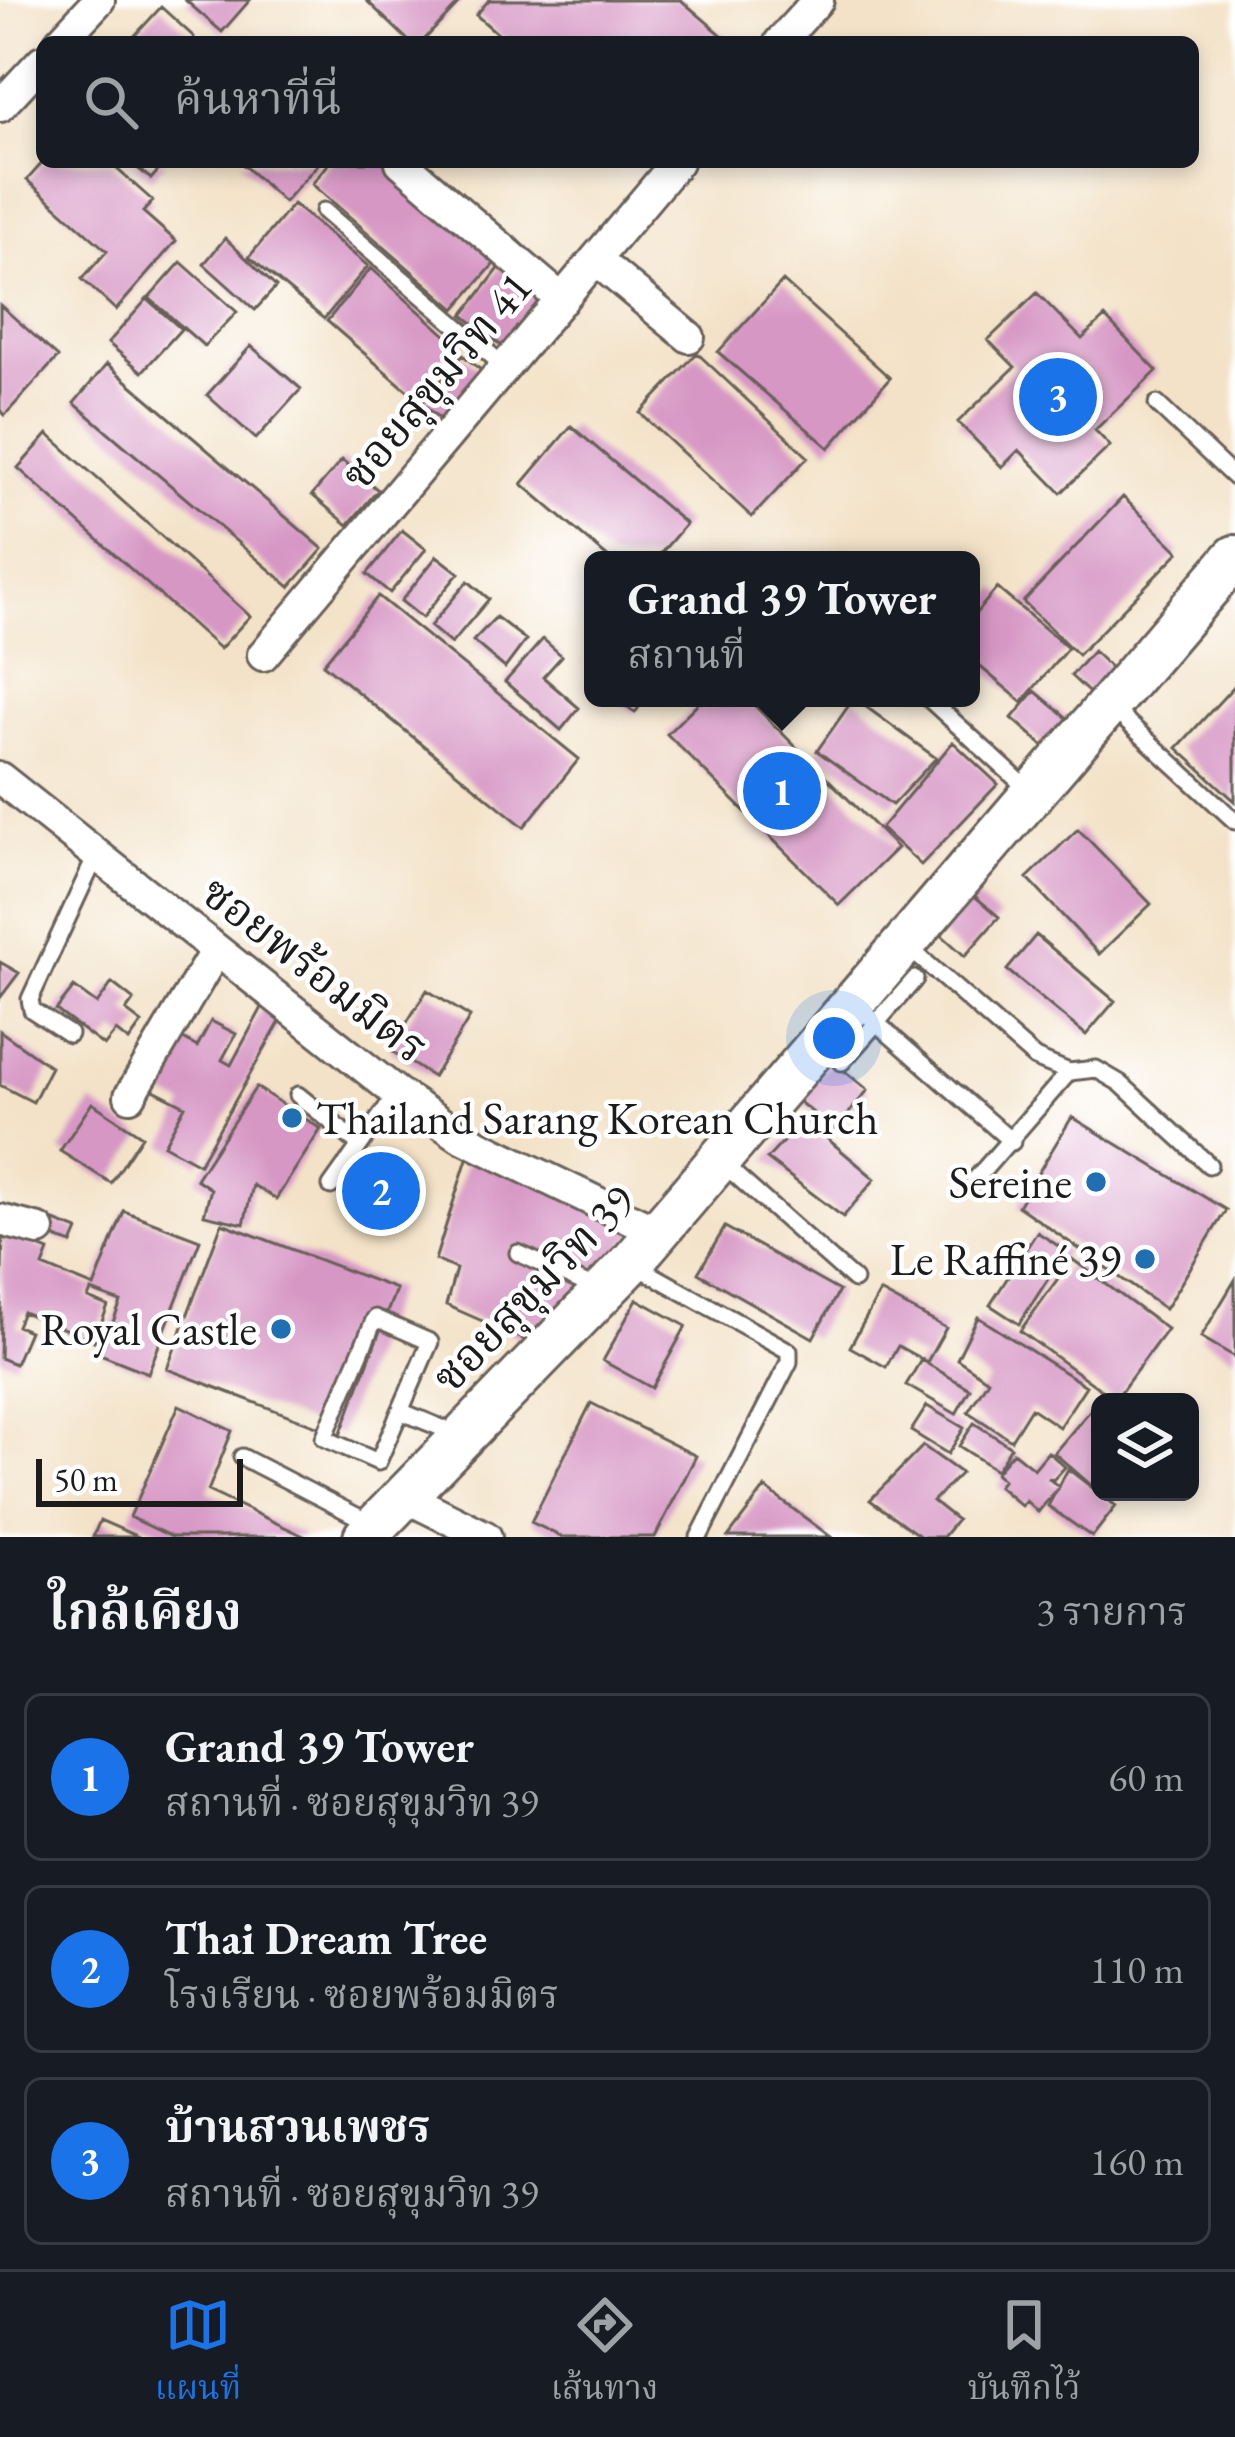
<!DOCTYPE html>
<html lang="th">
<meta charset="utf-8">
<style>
body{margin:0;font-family:"EB Garamond","Noto Serif Thai",serif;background:#242831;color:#f1f3f6}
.controls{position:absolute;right:36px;bottom:36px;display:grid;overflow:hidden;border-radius:18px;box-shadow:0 6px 18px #0003}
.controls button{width:108px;height:108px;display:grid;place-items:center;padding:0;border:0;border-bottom:3px solid #363941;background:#171b24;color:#f1f3f6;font:60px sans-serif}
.scale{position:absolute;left:36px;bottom:30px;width:207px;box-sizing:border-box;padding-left:12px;border:6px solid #1c1c1c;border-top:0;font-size:33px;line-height:42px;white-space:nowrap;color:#1c1c1c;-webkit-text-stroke:9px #fff;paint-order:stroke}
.you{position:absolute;left:834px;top:1038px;width:42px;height:42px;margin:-30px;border:9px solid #fff;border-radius:50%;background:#1a73e8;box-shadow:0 0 0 18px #1a73e833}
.badge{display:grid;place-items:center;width:78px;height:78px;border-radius:50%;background:#1a73e8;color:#fff;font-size:39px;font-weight:700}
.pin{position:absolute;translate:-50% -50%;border:6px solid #fff;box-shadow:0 3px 12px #0006}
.popup{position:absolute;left:584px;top:551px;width:396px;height:156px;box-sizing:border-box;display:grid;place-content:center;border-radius:18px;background:#171b24;filter:drop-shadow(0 3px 9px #0005);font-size:39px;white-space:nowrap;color:#9ea1a6}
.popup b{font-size:45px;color:#f1f3f6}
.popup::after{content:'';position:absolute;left:50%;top:100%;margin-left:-24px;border:24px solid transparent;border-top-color:#171b24}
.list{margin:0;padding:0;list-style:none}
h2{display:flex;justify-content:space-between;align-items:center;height:156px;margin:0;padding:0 48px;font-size:51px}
h2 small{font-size:39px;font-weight:400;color:#9ea1a6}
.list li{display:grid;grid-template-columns:78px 1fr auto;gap:36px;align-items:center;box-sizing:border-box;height:168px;margin:0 24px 24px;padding:0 24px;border:3px solid #363941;border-radius:18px}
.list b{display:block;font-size:45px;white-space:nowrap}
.list p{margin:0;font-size:39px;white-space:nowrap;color:#9ea1a6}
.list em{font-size:39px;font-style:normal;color:#9ea1a6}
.icon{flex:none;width:66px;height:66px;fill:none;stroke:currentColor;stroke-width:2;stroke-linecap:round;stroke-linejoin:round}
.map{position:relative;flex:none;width:1235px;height:1537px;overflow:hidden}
.search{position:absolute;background:#171b24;box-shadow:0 6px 18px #0003;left:36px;right:36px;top:36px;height:132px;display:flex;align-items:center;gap:30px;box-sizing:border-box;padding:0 42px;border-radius:18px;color:#9ea1a6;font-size:45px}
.sheet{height:732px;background:#171b24}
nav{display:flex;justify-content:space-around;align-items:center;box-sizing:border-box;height:168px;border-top:3px solid #363941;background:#171b24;font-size:33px;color:#9ea1a6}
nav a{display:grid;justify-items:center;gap:6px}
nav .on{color:#1a73e8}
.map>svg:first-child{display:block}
.building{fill:#d797c5}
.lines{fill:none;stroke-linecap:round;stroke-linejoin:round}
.lane-casing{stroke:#676158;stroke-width:21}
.street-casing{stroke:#676158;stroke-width:36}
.secondary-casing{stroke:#676158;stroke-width:48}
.lane{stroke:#fff;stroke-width:15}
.street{stroke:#fff;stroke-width:30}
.secondary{stroke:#fff;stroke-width:42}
.poi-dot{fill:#1f6fb2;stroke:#fff;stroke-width:4.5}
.labels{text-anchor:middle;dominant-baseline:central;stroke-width:9;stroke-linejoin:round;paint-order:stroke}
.street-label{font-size:45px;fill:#1c1c1c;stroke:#fff}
.poi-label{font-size:45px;fill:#1c1c1c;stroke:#fff;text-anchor:end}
</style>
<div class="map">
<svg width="1235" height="1537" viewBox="0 0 1235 1537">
<rect width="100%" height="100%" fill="#fff"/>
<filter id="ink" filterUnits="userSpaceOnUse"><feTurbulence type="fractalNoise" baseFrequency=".00833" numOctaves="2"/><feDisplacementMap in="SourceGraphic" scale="24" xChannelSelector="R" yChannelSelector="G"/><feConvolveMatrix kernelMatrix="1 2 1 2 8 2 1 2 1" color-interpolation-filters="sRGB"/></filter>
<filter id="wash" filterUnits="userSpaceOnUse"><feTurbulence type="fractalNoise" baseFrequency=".004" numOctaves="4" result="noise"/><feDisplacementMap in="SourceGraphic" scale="48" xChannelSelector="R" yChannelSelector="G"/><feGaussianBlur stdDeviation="2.7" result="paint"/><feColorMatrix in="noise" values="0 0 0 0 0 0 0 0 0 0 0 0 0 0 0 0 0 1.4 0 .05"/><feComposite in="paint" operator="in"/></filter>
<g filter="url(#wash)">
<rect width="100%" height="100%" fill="#f3e2c7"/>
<g id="blocks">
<path class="building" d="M185 0H250L222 32Z
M366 0H462L422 42H410Z
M489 0H681L730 42H507L476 15Z
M161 7 194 37 190 42H129Z
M43 162H109L153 201 143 212 176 241 116 310 82 279 107 251 27 180Z
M130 162H166L151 179Z
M240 162H320L284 202Z
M330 162H390L500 257 455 309 312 184Z
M293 204 368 266 324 319 249 257Z
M225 238 276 287 255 310 204 264Z
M181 262 237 312 204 346 149 298Z
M504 262 545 293 503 347 463 315Z
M371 268 458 346 417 399 327 321Z
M783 281 890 378 829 448 718 352Z
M1037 293 1082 339 1105 317 1157 371 1095 430 1110 446 1061 493 1019 450 1002 467 958 422 1015 367 988 340Z
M147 299 181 329 142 372 108 343Z
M0 305 58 357 5 415 0 410Z
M251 346 301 389 256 439 207 395Z
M697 353 808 457 752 517 640 413Z
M463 355 482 371 440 419 422 403Z
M107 364 323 549 290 587 74 403Z
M571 426 686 524 655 560H611L522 484Z
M48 434 250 616 220 649 18 468Z
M342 460 378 490 348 525 312 495Z
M1123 497 1179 552 1078 655 1023 602Z
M402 530 426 549 390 593 367 574Z
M437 556 459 573 422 618 401 601Z
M468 581 489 599 451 644 430 626Z
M997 588 1068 648 1022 702 971 659V619Z
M378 596 579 759 524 827 323 664Z
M496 617 526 640 505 668 473 641Z
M543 639 562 656 543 677 579 708 561 730 505 682Z
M1093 651 1119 676 1099 702 1071 676Z
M1235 685V801L1177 748Z
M1035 691 1078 727 1054 755 1012 718Z
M614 698H645L635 713Z
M703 698H747L897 848 839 905 667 734Z
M854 698 936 758 892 805 817 751Z
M953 742 998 784 921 865 881 828Z
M1078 829 1151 904 1099 954 1027 878Z
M971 893 999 917 965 956 937 931Z
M1036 935 1115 1001 1086 1035 1007 970Z
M0 962 19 973 0 998Z
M112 983 134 1000 126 1011 142 1023 129 1041 116 1031 104 1046 56 1010 74 987 97 1004Z
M427 990 470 1017 433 1077 390 1050Z
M265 1002 285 1013 199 1164 164 1145 185 1106 150 1088 178 1036 197 1047 211 1021 236 1034 222 1060 231 1065Z
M0 1031 51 1067 33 1102 0 1085Z
M831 1060 868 1090 835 1130 798 1101Z
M256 1087 321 1129 276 1199 253 1185 244 1224 204 1215 211 1189 196 1179Z
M92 1103 142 1136 111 1183 60 1151Z
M1072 1117 1226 1210 1165 1309 1018 1206Z
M804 1119 875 1179 843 1217 767 1159Z
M471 1146 639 1229 528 1341 446 1305 456 1269 435 1260Z
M124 1211 200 1240 148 1373 100 1354 121 1302 91 1291 88 1298 108 1306 94 1341 23 1312 17 1326 29 1331 15 1364 0 1358 3 1232 49 1251 43 1266 94 1287Z
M52 1220 78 1230 72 1244 47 1235Z
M222 1223 396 1289 340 1435 167 1369Z
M725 1227 839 1291 813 1338 698 1273Z
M1037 1232 1066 1251 1019 1324 990 1305Z
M1072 1259 1167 1329 1115 1400 1020 1331Z
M1235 1280V1357L1201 1337Z
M880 1292 946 1328 927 1362 898 1346 886 1367 850 1347Z
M637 1299 686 1326 652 1388 603 1361Z
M978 1317 1086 1386 1059 1427 1031 1408 1011 1440 968 1412 988 1380 957 1359Z
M921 1360 970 1389 956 1414 906 1385Z
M591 1403 696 1456 655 1537H562L531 1522Z
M179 1405 232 1431 208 1491 306 1537H172L130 1517Z
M927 1406 964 1428 948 1454 911 1431Z
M1093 1407 1100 1414V1493L1054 1453Z
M974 1423 1011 1447 996 1470 959 1446Z
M923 1446 961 1473 933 1501 957 1520 943 1537H921L870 1500Z
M1013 1452 1034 1469 1048 1452 1065 1467 1053 1480 1048 1478 1059 1487 1038 1512 1026 1501 1021 1506 998 1486 1003 1480 995 1473Z
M1068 1469 1116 1506 1092 1537 1048 1506Z
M765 1488 831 1537H728Z
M100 1520 139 1537H93Z"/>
</g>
</g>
<g filter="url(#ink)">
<use href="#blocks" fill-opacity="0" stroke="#676158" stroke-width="3"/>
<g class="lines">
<defs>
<path id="lane" d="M324 211 506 368
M1157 404 1235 478
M928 698 1032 793
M1111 707 1235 821
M908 947 1035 1058 1069 1072 1096 1069 1120 1083 1209 1165
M856 1005 1012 1142
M69 1034 32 1010 30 999 97 854
M842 1062 915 979
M298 1095 360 1145
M722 1163 854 1280
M974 1181 1069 1072
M331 1186 397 1093
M518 1253 597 1289
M633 1264 789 1351V1362L699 1537
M375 1318 430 1342 378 1462 324 1438Z
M400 1411 459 1435
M242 1457 372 1524"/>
<path id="street" d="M60 42 99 0
M780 42 818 0
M0 106 42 61
M401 162 562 300
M596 260 689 337
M263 655 677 162
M0 778 397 1093 460 1136 658 1232
M130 1096 216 950
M0 1220 39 1230
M404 1496 486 1537"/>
<path id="secondary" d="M365 1537 631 1263 1235 557"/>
</defs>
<use href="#lane" class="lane-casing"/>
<use href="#street" class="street-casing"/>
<use href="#secondary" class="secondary-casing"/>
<use href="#lane" class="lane"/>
<use href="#street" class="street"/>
<use href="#secondary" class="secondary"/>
</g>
</g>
<g class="poi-dot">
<circle cx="292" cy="1118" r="12"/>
<circle cx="1096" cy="1182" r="12"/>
<circle cx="1145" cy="1259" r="12"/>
<circle cx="281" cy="1329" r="12"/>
</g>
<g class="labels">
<g class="street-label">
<text transform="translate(436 380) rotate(-50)">ซอยสุขุมวิท 41</text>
<text transform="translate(315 969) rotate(38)">ซอยพร้อมมิตร</text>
<text transform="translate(533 1288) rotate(-46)">ซอยสุขุมวิท 39</text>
</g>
<g class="poi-label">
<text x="316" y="1118" text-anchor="start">Thailand Sarang Korean Church</text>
<text x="1072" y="1182">Sereine</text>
<text x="1121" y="1259">Le Raffiné 39</text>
<text x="257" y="1329">Royal Castle</text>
</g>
</g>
</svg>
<div class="controls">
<button><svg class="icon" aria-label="layers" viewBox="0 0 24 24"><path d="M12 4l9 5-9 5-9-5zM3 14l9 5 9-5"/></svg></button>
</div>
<div class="scale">50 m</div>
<div class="you"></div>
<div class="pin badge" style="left:782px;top:791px">1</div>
<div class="popup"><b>Grand 39 Tower</b>สถานที่</div>
<div class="pin badge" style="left:381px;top:1191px">2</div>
<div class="pin badge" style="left:1058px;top:397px">3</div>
<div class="search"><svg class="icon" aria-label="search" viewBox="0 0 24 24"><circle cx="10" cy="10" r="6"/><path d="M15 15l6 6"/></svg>ค้นหาที่นี่</div>
</div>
<section class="sheet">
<h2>ใกล้เคียง<small>3 รายการ</small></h2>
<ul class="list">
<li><span class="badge">1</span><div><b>Grand 39 Tower</b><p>สถานที่ · ซอยสุขุมวิท 39</p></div><em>60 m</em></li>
<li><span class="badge">2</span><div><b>Thai Dream Tree</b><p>โรงเรียน · ซอยพร้อมมิตร</p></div><em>110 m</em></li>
<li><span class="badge">3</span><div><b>บ้านสวนเพชร</b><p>สถานที่ · ซอยสุขุมวิท 39</p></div><em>160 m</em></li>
</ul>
</section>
<nav>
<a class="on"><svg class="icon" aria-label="map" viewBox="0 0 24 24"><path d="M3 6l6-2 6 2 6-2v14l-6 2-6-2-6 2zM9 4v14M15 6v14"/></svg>แผนที่</a>
<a><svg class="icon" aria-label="directions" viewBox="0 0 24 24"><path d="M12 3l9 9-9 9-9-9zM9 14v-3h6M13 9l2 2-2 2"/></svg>เส้นทาง</a>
<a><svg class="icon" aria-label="saved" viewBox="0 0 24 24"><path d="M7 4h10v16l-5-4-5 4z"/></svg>บันทึกไว้</a>
</nav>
